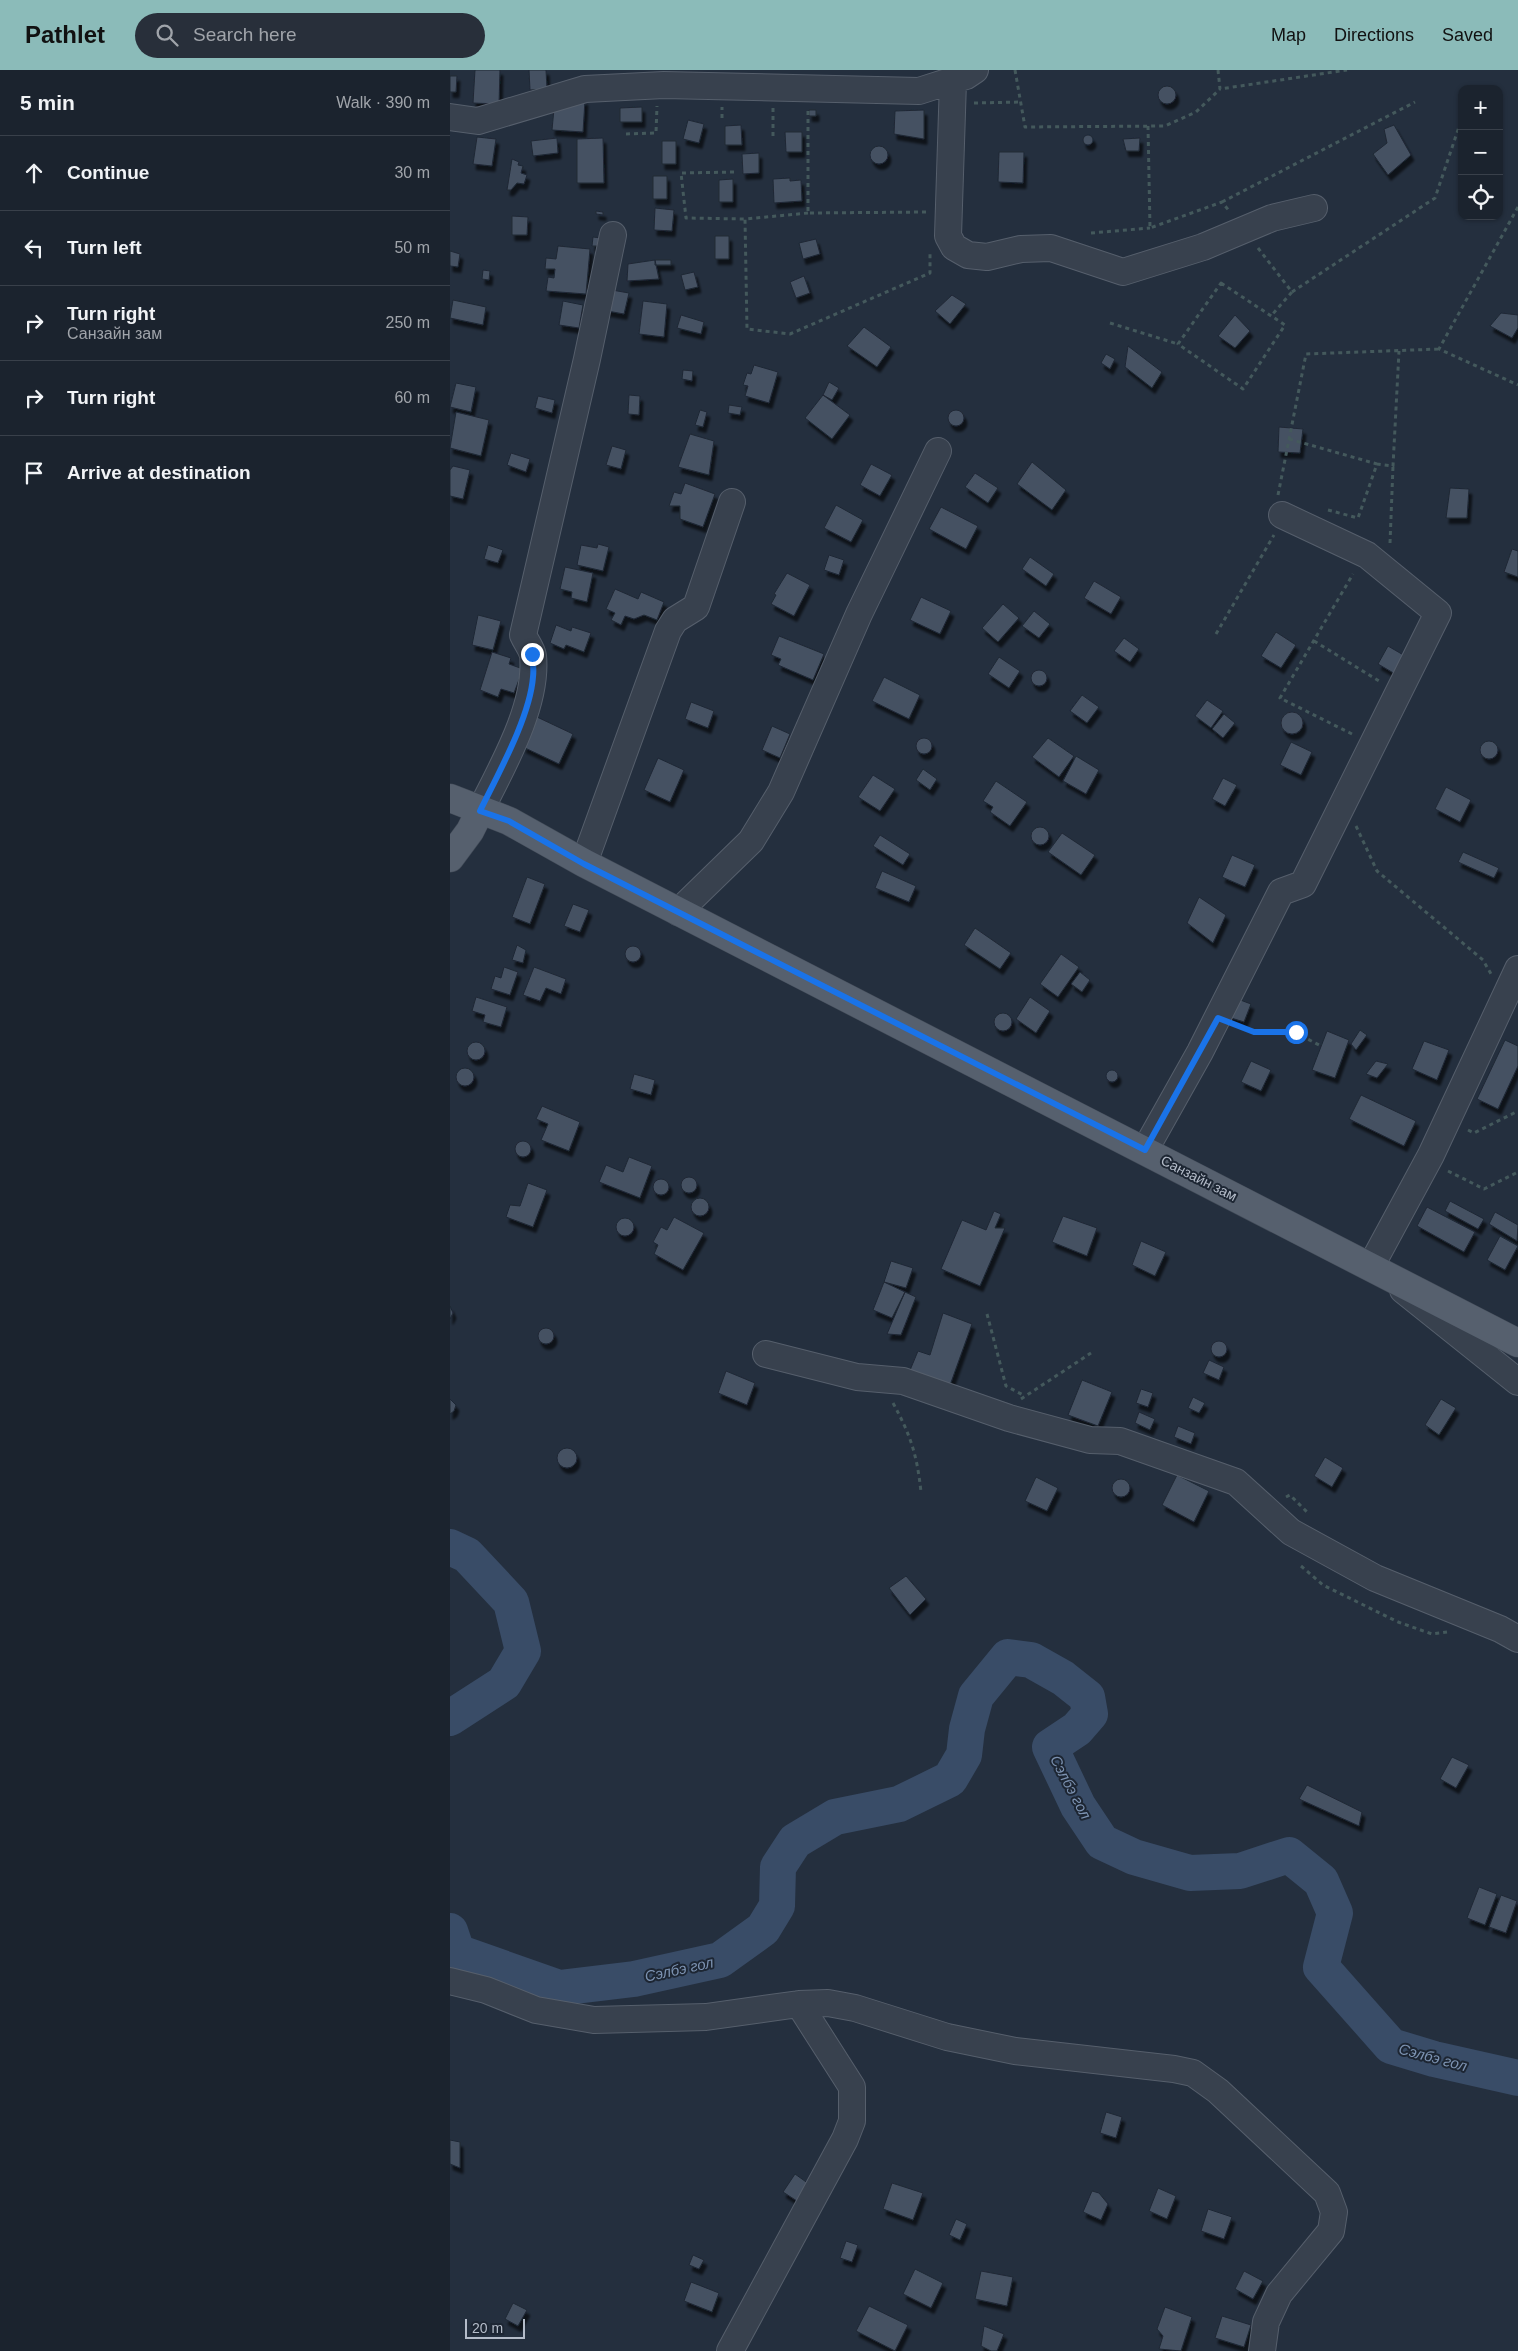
<!DOCTYPE html>
<meta charset="utf-8">
<style>
body{margin:0;font-family:Arial,sans-serif;background:#282f3a;color:#f1f3f6}
.controls{position:absolute;right:15px;top:15px;display:grid;overflow:hidden;border-radius:10px;box-shadow:0 1px 4px #0004}
.controls button{width:45px;height:45px;display:grid;place-items:center;padding:0;border:0;border-bottom:1px solid #39404a;background:#1b232e;color:#f1f3f6;font:25px sans-serif}
.scale{position:absolute;left:15px;bottom:12px;width:60px;box-sizing:border-box;padding-left:5px;border:2px solid #b4bcc9;border-top:0;font-size:14px;line-height:18px;white-space:nowrap;color:#b4bcc9;-webkit-text-stroke:4px #1d2633;paint-order:stroke}
.stop{position:absolute;width:15px;height:15px;margin:-11px;border:4px solid #1a73e8;border-radius:50%;background:#fff}
.stop.end{background:#1a73e8;border-color:#fff;box-shadow:0 1px 5px #0008}
.list{margin:0;padding:0;list-style:none}
h2{display:flex;justify-content:space-between;align-items:center;height:65px;margin:0;padding:0 20px;font-size:21px}
h2 small{font-size:16px;font-weight:400;color:#a0a4aa}
.list li{display:grid;grid-template-columns:32px 1fr auto;gap:15px;align-items:center;box-sizing:border-box;height:75px;padding:0 20px;border-top:1px solid #39404a}
.list b{display:block;font-size:19px;white-space:nowrap}
.list p{margin:0;font-size:16px;white-space:nowrap;color:#a0a4aa}
.list em{font-size:16px;font-style:normal;color:#a0a4aa}
.icon{flex:none;width:28px;height:28px;fill:none;stroke:currentColor;stroke-width:2;stroke-linecap:round;stroke-linejoin:round}
.map{position:relative;flex:none;width:1068px;height:2281px;overflow:hidden}
header{display:flex;align-items:center;gap:30px;box-sizing:border-box;height:70px;padding:0 25px;background:#8bbbb9;color:#111}
header strong{font-size:24px}
nav{display:flex;gap:28px;margin-inline-start:auto;font-size:18px}
.search{width:350px;height:45px;background:#282f3a;display:flex;align-items:center;gap:12px;box-sizing:border-box;padding:0 18px;border-radius:28px;color:#a0a4aa;font-size:19px}
main{display:flex}
aside{flex:1;background:#1b232e}
.map>svg:first-child{display:block}
.lines{fill:none;stroke-linecap:round;stroke-linejoin:round}
.river{stroke:#394c67;stroke-width:36}
.building{fill:#455162;stroke:#1f2835;filter:url(#shadow)}
.minor-casing{stroke:#565f6c;stroke-width:28}
.major-casing{stroke:#414a57;stroke-width:29}
.path{stroke:#44595c;stroke-width:3;stroke-dasharray:4 4;stroke-linecap:butt}
.minor{stroke:#38414e;stroke-width:26}
.major{stroke:#56606e;stroke-width:28}
.route{stroke:#1a73e8;stroke-width:6}
.labels{text-anchor:middle;dominant-baseline:central;stroke-width:4;stroke-linejoin:round;paint-order:stroke}
.street-label{font-size:14px;fill:#b4bcc9;stroke:#1d2633}
.water-label{font-size:15px;font-style:italic;fill:#7c92b1;stroke:#1d2633}
</style>
<header>
<strong>Pathlet</strong>
<div class="search"><svg class="icon" aria-label="search" viewBox="0 0 24 24"><circle cx="10" cy="10" r="6"/><path d="M15 15l6 6"/></svg>Search here</div>
<nav><a>Map</a><a>Directions</a><a>Saved</a></nav>
</header>
<main>
<aside>
<h2>5 min<small>Walk · 390 m</small></h2>
<ul class="list">
<li><svg class="icon" aria-label="ahead" viewBox="0 0 24 24"><path d="M12 20V5M6 11l6-6 6 6"/></svg><div><b>Continue</b></div><em>30 m</em></li>
<li><svg class="icon" aria-label="left" viewBox="0 0 24 24"><path d="M17 20v-9H6M10 6l-5 5 5 5"/></svg><div><b>Turn left</b></div><em>50 m</em></li>
<li><svg class="icon" aria-label="right" viewBox="0 0 24 24"><path d="M7 20v-9h11M14 6l5 5-5 5"/></svg><div><b>Turn right</b><p>Санзайн зам</p></div><em>250 m</em></li>
<li><svg class="icon" aria-label="right" viewBox="0 0 24 24"><path d="M7 20v-9h11M14 6l5 5-5 5"/></svg><div><b>Turn right</b></div><em>60 m</em></li>
<li><svg class="icon" aria-label="arrive" viewBox="0 0 24 24"><path d="M6 21V4h12l-3 4 3 4H6"/></svg><div><b>Arrive at destination</b></div></li>
</ul>
</aside>
<div class="map">
<svg width="1068" height="2281" viewBox="0 0 1068 2281">
<defs>
<filter id="shadow"><feDropShadow dx="3" dy="5.5" stdDeviation="1" flood-color="#0009"/></filter>
</defs>
<rect width="100%" height="100%" fill="#242f3e"/>
<g class="lines">
<path class="river" d="M0 1477 17 1485 61 1532 73 1581 54 1613 0 1648
M0 1861 7 1882 109 1918 184 1909 270 1890 313 1859 327 1836 328 1797 345 1771 385 1747 449 1734 500 1709 514 1685 517 1659 526 1626 558 1587 581 1590 613 1608 637 1627 640 1644 627 1659 600 1677 628 1736 652 1772 684 1787 740 1803 790 1801 839 1785 871 1811 885 1843 871 1897 941 1976 984 1989 1068 2008"/>
</g>
<path class="building" d="M25 0H50L49 34 23 33Z
M79 0H96L97 19 80 20Z
M0 6H7L6 22H0Z
M708 25a9 9 0 1 1 18 0a9 9 0 1 1-18 0Z
M105 28 135 30 133 62 102 60Z
M192 37V52H170V38Z
M359 40H366V46H359Z
M474 40V69L444 64 445 41Z
M238 50 254 54 249 73 233 69Z
M291 55 292 75H275V56Z
M944 55 961 85 938 105 923 84 937 73 934 59Z
M335 62H352V82H336Z
M633 70a5 5 0 1 1 10 0a5 5 0 1 1-10 0Z
M27 67 46 69 42 96 23 94Z
M107 68 108 83 83 86 81 71Z
M153 68 154 113H127V69Z
M690 68 689 81H676L673 69Z
M212 71H226V94H212Z
M420 85a9 9 0 1 1 18 0a9 9 0 1 1-18 0Z
M549 82H574L573 113 548 112Z
M309 83V103L293 104 292 84Z
M62 89 69 92 68 95 73 96 71 103 77 105 74 114 67 113 61 120H57Z
M203 106H217V129H203Z
M340 108V111L351 110 352 131 324 133 323 109Z
M283 109V132H269V110Z
M205 138 224 140 222 161 204 160Z
M146 141 153 142V145L146 144Z
M62 146 78 147 77 165H62Z
M265 166H279V189H265Z
M143 167 151 168 150 176H142Z
M366 169 370 184 353 189 349 173Z
M108 176 140 179 136 224 96 221 98 207 104 208 105 199H95L96 188 106 189Z
M0 181 10 184 8 197 0 196Z
M205 190H221V195H205Z
M205 190 209 209 177 211 178 194Z
M33 200 40 201 39 210 32 209Z
M244 202 248 217 235 220 231 205Z
M354 206 360 223 346 228 340 212Z
M156 219 179 223 174 244 152 240Z
M502 225 516 234 500 254 485 241Z
M3 230 36 237 33 255 0 248Z
M113 231 133 235 129 258 109 255Z
M193 231 217 234 214 267 189 264Z
M1051 243 1068 245V258L1062 268 1040 256Z
M231 245 254 252 251 264 227 258Z
M785 245 800 261 785 278 768 266Z
M414 257 441 277 427 297 397 276Z
M678 276 712 302 702 318 675 297Z
M656 284 665 289 660 299 651 293Z
M304 295 328 302 319 333 295 326 298 316 293 315 297 303 301 304Z
M233 300 243 301 242 311 232 309Z
M379 312 389 318 382 330 373 325Z
M6 313 26 317 21 342 0 337Z
M179 325 190 326 189 345 178 344Z
M373 325 400 345 382 369 355 348Z
M88 326 105 330 102 343 85 338Z
M279 335 292 337 290 345 278 343Z
M250 340 257 342 253 357 245 355Z
M498 348a8 8 0 1 1 16 0a8 8 0 1 1-16 0Z
M6 342 39 350 31 386 0 378Z
M829 357 853 359 850 383 828 382Z
M240 364 264 371 259 405 228 397Z
M162 376 176 380 171 399 156 395Z
M61 383 80 389 76 402 57 395Z
M582 392 616 420 602 440 567 414Z
M421 394 442 405 430 426 410 415Z
M3 396 20 400 13 429 0 426V400Z
M525 403 548 418 538 433 515 417Z
M235 413 265 424 253 457 230 449V436H219L224 422 231 424Z
M1000 418 1019 419 1017 448H996Z
M386 435 413 450 401 472 374 458Z
M491 437 528 456 516 479 479 459Z
M148 474 159 477 153 501 127 495 131 475 147 478Z
M38 475 53 480 48 493 34 489Z
M1062 479 1068 481V507L1054 502Z
M379 485 394 490 389 505 374 500Z
M580 487 604 504 596 516 572 499Z
M115 497 143 503 137 532 121 528 122 522 110 519Z
M337 503 360 515 344 546 321 534 326 525 324 524Z
M644 511 671 527 661 544 634 528Z
M165 519 188 529 191 522 214 532 207 550 194 545 184 549 175 546 171 555 161 550 165 543 156 539Z
M471 527 501 541 490 564 460 550Z
M553 534 569 548 548 572 532 558Z
M584 541 600 554 589 568 572 556Z
M28 545 51 551 43 580 22 575Z
M106 555 121 561 122 557 141 563 134 582 116 575 114 579 100 573Z
M826 562 846 575 831 598 811 586Z
M329 566 374 584 363 610 328 595 331 589 321 585Z
M674 568 689 579 680 592 664 581Z
M938 576 962 590 952 608 928 594Z
M42 582 61 588 59 594 73 599 64 623 51 619 48 627 30 620Z
M549 587 570 601 559 618 538 604Z
M581 608a8 8 0 1 1 16 0a8 8 0 1 1-16 0Z
M434 607 470 625 459 649 422 631Z
M632 625 649 637 637 653 620 641Z
M757 630 773 641 761 658 745 646Z
M241 632 264 641 258 658 235 649Z
M831 653a11 11 0 1 1 22 0a11 11 0 1 1-22 0Z
M774 644 785 653 773 668 762 659Z
M87 647 123 664 109 694 73 677Z
M322 656 340 664 330 688 312 680Z
M598 668 624 686 609 707 582 687Z
M466 676a8 8 0 1 1 16 0a8 8 0 1 1-16 0Z
M1030 680a9 9 0 1 1 18 0a9 9 0 1 1-18 0Z
M841 672 862 682 851 705 830 695Z
M626 686 649 700 636 724 613 711Z
M208 688 234 700 220 732 194 720Z
M473 699 487 709 480 720 466 710Z
M423 705 445 719 430 741 408 727Z
M773 708 787 715 775 736 762 729Z
M546 711 577 732 560 756 540 742 543 737 533 731Z
M996 717 1021 730 1010 752 985 739Z
M581 766a9 9 0 1 1 18 0a9 9 0 1 1-18 0Z
M612 763 645 785 631 805 598 782Z
M430 765 460 784 453 795 423 776Z
M1013 782 1049 798 1044 808 1008 792Z
M782 785 805 795 795 817 772 807Z
M432 801 466 816 459 832 425 818Z
M77 807 95 814 80 854 62 847Z
M749 827 776 845 763 873 737 853Z
M123 834 139 840 130 862 114 856Z
M525 858 561 883 550 899 514 875Z
M67 875 76 880 73 893 62 890Z
M175 884a8 8 0 1 1 16 0a8 8 0 1 1-16 0Z
M611 884 629 897 608 927 590 914Z
M54 897 68 902 60 925 41 919 45 906 51 908Z
M84 897 116 909 111 924 96 918 90 931 73 925Z
M630 902 640 910 632 922 621 914Z
M26 927 57 937 51 957 33 952 35 945 22 941Z
M580 927 600 941 586 963 566 949Z
M785 928 801 934 794 952 778 947Z
M544 952a9 9 0 1 1 18 0a9 9 0 1 1-18 0Z
M910 960 917 965 906 980 901 974Z
M877 961 899 970 885 1008 862 1000Z
M1055 970 1068 976V996L1048 1039 1027 1029Z
M974 971 999 980 987 1010 962 999Z
M17 981a9 9 0 1 1 18 0a9 9 0 1 1-18 0Z
M801 991 821 1000 811 1021 791 1012Z
M926 991 938 994 927 1008 916 1004Z
M6 1007a9 9 0 1 1 18 0a9 9 0 1 1-18 0Z
M656 1006a6 6 0 1 1 12 0a6 6 0 1 1-12 0Z
M184 1004 205 1010 201 1025 180 1019Z
M911 1025 966 1051 954 1076 899 1049Z
M92 1036 130 1052 119 1081 91 1070 98 1054 86 1049Z
M65 1079a8 8 0 1 1 16 0a8 8 0 1 1-16 0Z
M179 1087 202 1096 190 1128 149 1112 156 1095 173 1102Z
M231 1115a8 8 0 1 1 16 0a8 8 0 1 1-16 0Z
M203 1117a8 8 0 1 1 16 0a8 8 0 1 1-16 0Z
M78 1113 97 1120 83 1157 56 1147 60 1135 70 1136Z
M241 1137a9 9 0 1 1 18 0a9 9 0 1 1-18 0Z
M1000 1131 1034 1149 1028 1159 995 1141Z
M977 1137 1025 1162 1014 1182 967 1156Z
M544 1141 551 1144 545 1158H555L530 1216 491 1199 512 1150 536 1160Z
M1045 1142 1068 1155 1067 1171 1039 1154Z
M613 1146 647 1158 637 1186 602 1172Z
M224 1147 254 1163 233 1200 204 1184 208 1175 203 1172 211 1157 217 1160Z
M166 1157a9 9 0 1 1 18 0a9 9 0 1 1-18 0Z
M1050 1166 1068 1176 1055 1200 1037 1190Z
M691 1171 716 1182 705 1206 682 1195Z
M441 1191 463 1198 456 1218 434 1212Z
M434 1212 455 1222 442 1248 423 1240Z
M455 1222 466 1227 451 1265 437 1264Z
M0 1236 3 1243 0 1249Z
M493 1243 522 1254 499 1318 458 1305 468 1281 480 1285Z
M88 1266a8 8 0 1 1 16 0a8 8 0 1 1-16 0Z
M761 1279a8 8 0 1 1 16 0a8 8 0 1 1-16 0Z
M759 1290 774 1297 769 1310 753 1303Z
M276 1301 305 1313 297 1335 268 1323Z
M632 1310 662 1322 648 1356 618 1345Z
M691 1319 703 1323 698 1337 686 1333Z
M743 1327 755 1333 749 1343 738 1338Z
M0 1329 6 1335 4 1341 0 1344Z
M991 1329 1006 1338 989 1365 975 1355Z
M689 1342 705 1349 700 1360 685 1353Z
M728 1356 745 1363 741 1374 724 1367Z
M107 1388a10 10 0 1 1 20 0a10 10 0 1 1-20 0Z
M875 1387 893 1398 882 1417 864 1406Z
M727 1405 759 1421 744 1452 712 1435Z
M586 1407 608 1418 597 1441 575 1431Z
M662 1418a9 9 0 1 1 18 0a9 9 0 1 1-18 0Z
M456 1506 476 1529 460 1545 439 1518Z
M1002 1687 1019 1695 1006 1718 990 1709Z
M857 1715 912 1742 909 1756 849 1729Z
M1029 1817 1047 1824 1035 1855 1017 1848Z
M1051 1825 1067 1831 1056 1863 1039 1857Z
M656 2042 672 2047 666 2068 650 2063Z
M0 2070 10 2072V2098L0 2094Z
M345 2104 359 2114 347 2131 333 2122Z
M442 2113 473 2123 463 2150 433 2139Z
M708 2118 726 2126 717 2149 699 2141Z
M642 2121 649 2123 658 2134 651 2150 633 2142Z
M758 2139 782 2147 774 2169 751 2161Z
M506 2149 517 2154 510 2170 499 2165Z
M396 2171 408 2175 402 2192 390 2188Z
M243 2185 254 2190 249 2199 239 2195Z
M465 2199 493 2213 481 2238 453 2224Z
M531 2201 563 2207 557 2236 525 2229Z
M794 2201 813 2211 803 2229 785 2219Z
M241 2212 269 2223 262 2242 234 2231Z
M63 2233 77 2240 68 2256 55 2249Z
M419 2236 458 2255 445 2281 406 2261Z
M715 2237 742 2247 731 2281 709 2279 713 2266 707 2259Z
M772 2246 801 2255 794 2277 765 2268Z
M534 2256 554 2264 547 2281H541L531 2276Z"/>
<g class="lines">
<defs>
<path id="minor" d="M503 11 498 166 504 177 518 185 537 187 571 179 601 178 673 202 753 177 822 148 864 138
M0 47 28 51 135 19 214 15 469 21 516 6 525 0
M30 741C52 697 88 635 83 586 82 579 76 572 73 565L137 289 163 165
M134 793 218 561 225 550 246 537 282 432
M228 842 301 771 331 722 409 544 488 381
M695 1080 750 982 831 822 853 814 988 543 917 485 832 445
M921 1196 981 1085 1068 899
M953 1220 1068 1312
M316 1284 407 1307 453 1311 559 1348 640 1370 670 1371 786 1412 841 1462 925 1508 1050 1559 1068 1569
M0 1911 36 1920 86 1940 144 1950 256 1947 349 1934 378 1933 405 1938 497 1967 565 1981 724 1999 743 2003 768 2021 877 2123 884 2142 881 2161 829 2224 816 2252 812 2281
M280 2281 395 2069 402 2051V2017L349 1934"/>
<path id="major" d="M0 728 59 751 134 793 1068 1273
M0 788 20 761 30 741"/>
</defs>
<use href="#minor" class="minor-casing"/>
<use href="#major" class="major-casing"/>
<path class="path" d="M565 0 575 57 715 56 746 42 770 19
M768 0 770 19 897 0
M524 33 570 32
M323 38V68
M358 41V143L477 142
M272 48V37
M698 56 700 158 772 132 780 142
M176 64 206 63 207 36
M284 102 231 103 236 148 295 149
M772 132 965 32
M1068 137 989 279 1068 315
M358 143 295 149 297 259 340 264 480 203V182
M641 163 700 158
M808 178 842 222 821 246
M771 213 835 255 793 319 728 274Z
M842 222 985 128 1012 48
M660 253 728 274
M839 369 927 394
M828 425 856 284 989 279
M878 440 908 448 927 394 943 396 949 281
M940 473 943 396
M766 564 824 465
M864 571 929 611
M902 664 830 628 903 504
M906 756 927 801 1033 890 1041 904
M789 956 804 962 846 963 871 976
M1018 1060 1024 1063 1068 1041
M998 1101 1034 1119 1066 1103
M537 1244 556 1316 575 1326
M571 1329 641 1283
M443 1333C461 1366 467 1385 471 1422
M836 1427 840 1425 859 1444
M851 1496 873 1515 948 1552 982 1564 997 1562"/>
<use href="#minor" class="minor"/>
<use href="#major" class="major"/>
</g>
<g class="lines">
<path class="route" d="M82 584C83 591 84 599 83 607 80 647 48 704 30 741L59 751 134 794 695 1080 768 948 804 962H846"/>
</g>
<g class="labels">
<g class="street-label">
<text transform="translate(749 1108) rotate(27)">Санзайн зам</text>
</g>
<g class="water-label">
<text transform="translate(621 1717) rotate(62)">Сэлбэ гол</text>
<text transform="translate(229 1899) rotate(-12)">Сэлбэ гол</text>
<text transform="translate(983 1987) rotate(15)">Сэлбэ гол</text>
</g>
</g>
</svg>
<div class="controls">
<button>+</button>
<button>−</button>
<button><svg class="icon" aria-label="locate" viewBox="0 0 24 24"><circle cx="12" cy="12" r="6"/><path d="M12 2v4M12 18v4M2 12h4M18 12h4"/></svg></button>
</div>
<div class="scale">20 m</div>
<div class="stop" style="left:846px;top:962px"></div>
<div class="stop end" style="left:82px;top:584px"></div>
</div>
</main>
